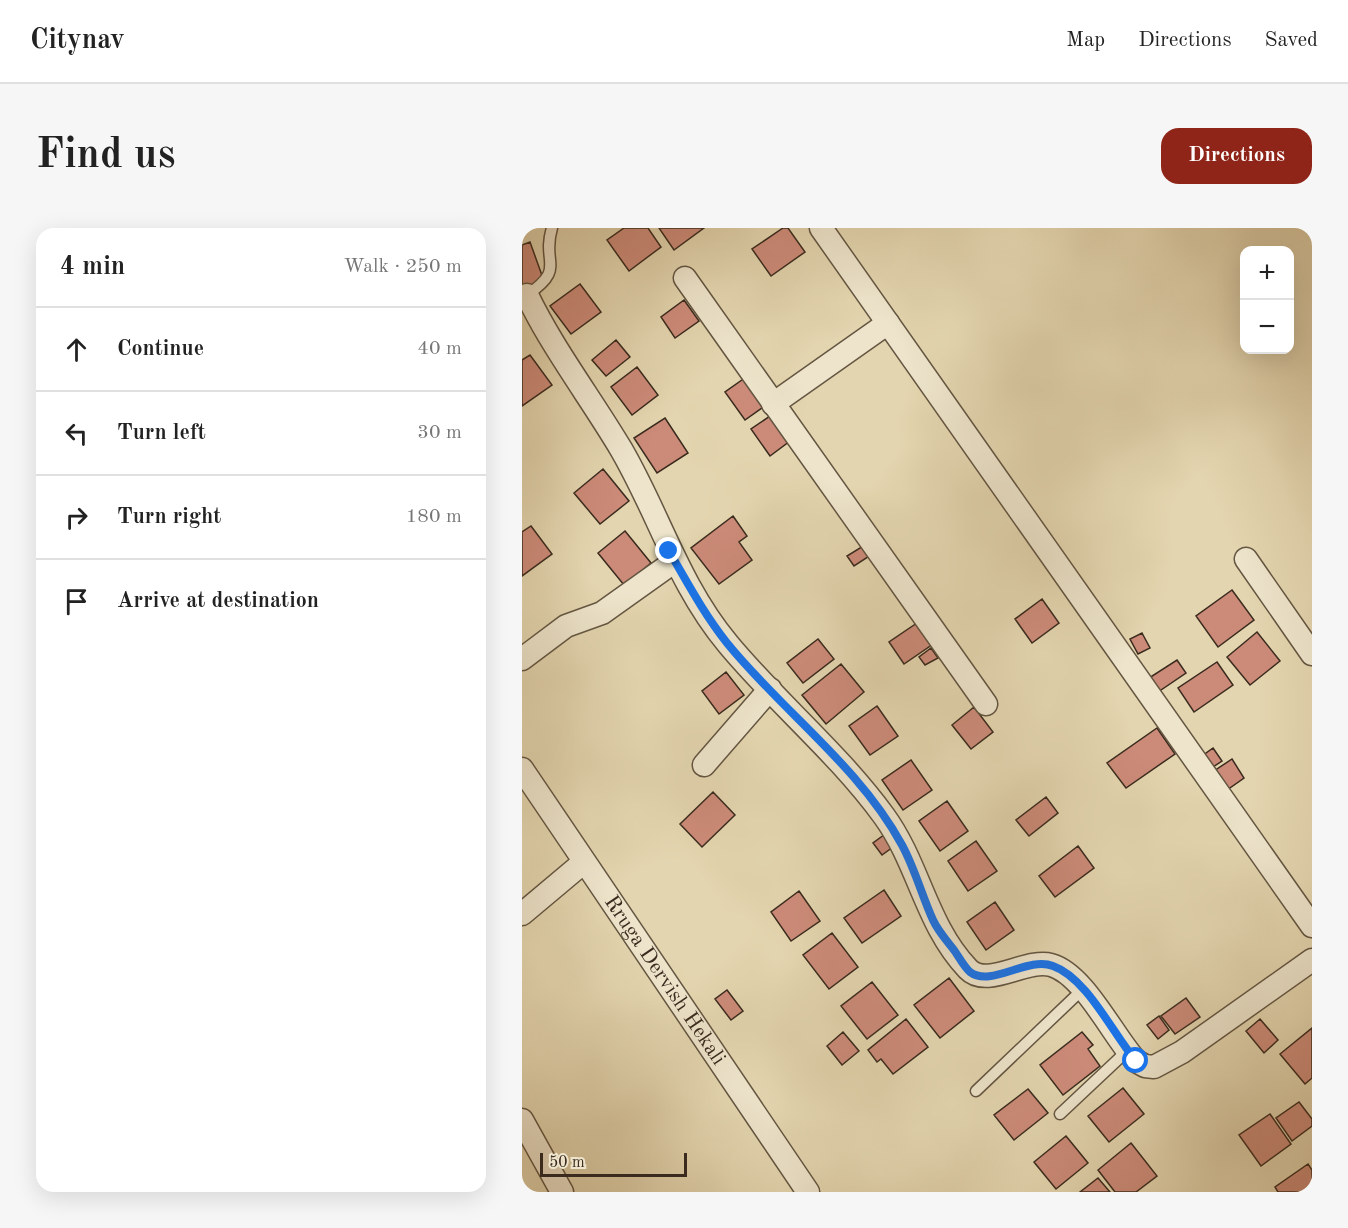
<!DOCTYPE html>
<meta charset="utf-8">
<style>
body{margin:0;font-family:"Old Standard TT",serif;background:#f6f6f6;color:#222}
.controls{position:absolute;right:18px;top:18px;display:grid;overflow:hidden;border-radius:12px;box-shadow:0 6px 24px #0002}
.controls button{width:54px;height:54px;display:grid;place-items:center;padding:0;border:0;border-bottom:2px solid #e0e0e0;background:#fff;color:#222;font:30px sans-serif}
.scale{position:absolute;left:18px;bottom:15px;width:147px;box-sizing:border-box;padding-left:6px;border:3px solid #3a2b1e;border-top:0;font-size:16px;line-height:21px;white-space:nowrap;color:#3a2b1e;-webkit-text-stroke:4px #ede4cb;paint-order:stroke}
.stop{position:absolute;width:18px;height:18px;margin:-14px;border:4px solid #1a73e8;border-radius:50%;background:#fff}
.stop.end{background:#1a73e8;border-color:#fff;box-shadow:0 2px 6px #0008}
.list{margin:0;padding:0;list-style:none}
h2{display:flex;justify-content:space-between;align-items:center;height:78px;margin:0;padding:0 24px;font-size:26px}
h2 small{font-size:20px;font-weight:400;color:#767676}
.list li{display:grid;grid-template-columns:39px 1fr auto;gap:18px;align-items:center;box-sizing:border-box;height:84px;padding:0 24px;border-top:2px solid #e0e0e0}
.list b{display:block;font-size:22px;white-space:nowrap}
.list em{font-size:20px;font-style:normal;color:#767676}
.icon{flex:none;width:33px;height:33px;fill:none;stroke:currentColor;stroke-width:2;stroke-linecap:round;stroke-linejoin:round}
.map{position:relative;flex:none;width:790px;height:964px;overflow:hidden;border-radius:18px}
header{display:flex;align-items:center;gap:36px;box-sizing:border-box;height:84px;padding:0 30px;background:#fff;border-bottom:2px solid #e0e0e0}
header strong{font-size:28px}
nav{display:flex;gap:33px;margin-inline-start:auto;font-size:21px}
.intro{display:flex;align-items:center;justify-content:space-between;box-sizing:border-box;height:144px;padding:0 36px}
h1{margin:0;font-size:42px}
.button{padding:15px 27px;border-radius:18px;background:#8f2418;color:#fff;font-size:21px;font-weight:700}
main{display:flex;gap:36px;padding:0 36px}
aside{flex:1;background:#fff;border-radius:18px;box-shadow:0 6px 24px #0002}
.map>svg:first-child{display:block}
.building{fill:#cc8b79;stroke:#3a2b1e;stroke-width:1.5}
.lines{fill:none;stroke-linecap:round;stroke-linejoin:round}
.service-casing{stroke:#645642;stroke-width:13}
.minor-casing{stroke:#645642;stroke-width:25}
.service{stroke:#ede4cb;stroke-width:10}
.minor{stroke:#ede4cb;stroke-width:22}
.route{stroke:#1a73e8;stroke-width:8}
.labels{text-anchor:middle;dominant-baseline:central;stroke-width:4.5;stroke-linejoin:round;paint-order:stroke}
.street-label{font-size:21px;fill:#3a2b1e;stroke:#ede4cb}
</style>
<header>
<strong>Citynav</strong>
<nav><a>Map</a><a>Directions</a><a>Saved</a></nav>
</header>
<div class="intro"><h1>Find us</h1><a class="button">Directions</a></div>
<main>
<aside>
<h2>4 min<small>Walk · 250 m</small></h2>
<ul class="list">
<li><svg class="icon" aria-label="ahead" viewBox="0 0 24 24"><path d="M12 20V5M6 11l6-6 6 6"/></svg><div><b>Continue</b></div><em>40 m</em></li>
<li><svg class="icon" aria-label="left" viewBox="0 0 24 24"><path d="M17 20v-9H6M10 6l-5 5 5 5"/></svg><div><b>Turn left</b></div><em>30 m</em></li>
<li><svg class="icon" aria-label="right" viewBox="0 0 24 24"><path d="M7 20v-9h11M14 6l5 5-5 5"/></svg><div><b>Turn right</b></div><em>180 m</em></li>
<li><svg class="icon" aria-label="arrive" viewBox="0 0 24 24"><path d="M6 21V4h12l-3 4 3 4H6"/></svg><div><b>Arrive at destination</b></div></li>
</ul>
</aside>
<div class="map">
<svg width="790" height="964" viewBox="0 0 790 964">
<rect width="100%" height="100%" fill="#e3d5af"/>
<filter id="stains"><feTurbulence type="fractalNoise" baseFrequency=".00333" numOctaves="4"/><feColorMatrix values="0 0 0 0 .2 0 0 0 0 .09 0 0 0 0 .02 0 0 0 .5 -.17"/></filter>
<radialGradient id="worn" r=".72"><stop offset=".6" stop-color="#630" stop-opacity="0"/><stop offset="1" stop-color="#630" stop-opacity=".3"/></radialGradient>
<path class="building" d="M102 0H126L139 19 107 43 85 12Z
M137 0H182L152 22Z
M261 0H266L283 24 249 48 230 21Z
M8 14 22 53 0 61V17Z
M58 56 79 84 49 106 28 78Z
M162 72 177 93 153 110 139 89Z
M94 112 108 129 84 148 70 132Z
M8 127 30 157 0 178V132Z
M115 139 136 167 110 187 89 159Z
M227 147 247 175 223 192 203 164Z
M254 184 272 210 248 228 229 201Z
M143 190 166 225 135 245 112 210Z
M81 241 107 273 78 296 52 265Z
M211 288 225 308 217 314 230 332 197 356 169 320Z
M9 298 30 326 0 348V304Z
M103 303 129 335 102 357 76 325Z
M346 315 352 325 332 338 325 328Z
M710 362 732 392 696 419 674 388Z
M520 371 537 395 510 415 493 391Z
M398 393 414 414 382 436 367 414Z
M735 404 758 433 728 457 705 429Z
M620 405 628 420 616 426 608 411Z
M296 411 312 431 281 455 265 435Z
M409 420 416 430 403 437 397 429Z
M655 432 664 445 636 464 627 450Z
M695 434 711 457 672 484 656 460Z
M319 436 342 464 304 496 280 467Z
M204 444 222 467 197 486 180 463Z
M355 478 376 508 348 527 327 498Z
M452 479 471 504 449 521 430 497Z
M635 500 653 526 604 560 585 535Z
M691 520 700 533 688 541 680 528Z
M710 531 722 550 705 562 692 543Z
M389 532 410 562 381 582 360 552Z
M191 564 213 587 180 619 158 596Z
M524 569 536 585 507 608 494 592Z
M425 573 446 603 418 623 397 593Z
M366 604 375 616 360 627 351 615Z
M454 613 475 643 446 663 426 633Z
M556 618 572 640 533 669 517 648Z
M362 662 379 688 340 715 322 690Z
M277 663 298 693 269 713 249 684Z
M473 674 492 702 464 722 445 694Z
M310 705 336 739 307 761 281 727Z
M427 750 452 783 418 810 392 777Z
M350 754 376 787 345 811 319 778Z
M205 762 221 783 209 792 193 771Z
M664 770 678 789 653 806 639 788Z
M637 788 647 802 636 811 625 797Z
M384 791 406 819 371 846 359 831 355 834 346 822Z
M738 791 756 812 742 825 724 803Z
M790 800V850L783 856 758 826Z
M321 804 337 823 320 837 305 818Z
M560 804 571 817 566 821 578 838 541 867 518 837Z
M601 860 622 886 587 914 566 888Z
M506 861 526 885 492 912 472 887Z
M777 874 790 891V898L770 913 754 890Z
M748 886 769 916 739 938 717 907Z
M544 908 566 935 534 961 512 934Z
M609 915 635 948 614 964H593L576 942Z
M786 936 790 942V964H756L753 959Z
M576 950 588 964H558Z"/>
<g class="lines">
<defs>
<path id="service" d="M5 67C45 40 19 35 30 0
M454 863 561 761
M538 886 605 823"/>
<g id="minor">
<path d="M299 0 790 698"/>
<path d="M163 50 464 476"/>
<path d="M5 67C31 121 68 169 99 221 137 286 156 356 206 416 255 475 316 525 362 588 397 636 404 697 446 741 465 761 504 730 529 737 562 746 591 808 614 833L623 838 632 839 660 824 790 732"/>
<path d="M251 176 366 95"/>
<path d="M724 331 790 426"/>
<path d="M0 431 44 398 80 385 153 333"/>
<path d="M182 537 248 461"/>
<path id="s1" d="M0 541 286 964"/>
<path d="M0 686 62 634"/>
<path d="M0 892 40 964"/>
</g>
</defs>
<use href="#service" class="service-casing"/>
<use href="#minor" class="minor-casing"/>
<use href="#service" class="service"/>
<use href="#minor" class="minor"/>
</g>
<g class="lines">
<path class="route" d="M147 323C165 354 182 386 205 415 261 484 337 538 380 617 393 641 400 668 411 692 416 703 425 713 432 722 437 729 442 739 448 744 469 760 505 728 531 738 565 750 591 806 614 833"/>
</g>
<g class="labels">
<g class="street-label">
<text stroke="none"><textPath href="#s1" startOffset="255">Rruga Dervish Hekali</textPath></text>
</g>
</g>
<rect width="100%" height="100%" filter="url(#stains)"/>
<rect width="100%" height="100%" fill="url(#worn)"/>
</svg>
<div class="controls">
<button>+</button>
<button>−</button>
</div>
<div class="scale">50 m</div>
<div class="stop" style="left:614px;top:833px"></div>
<div class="stop end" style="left:147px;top:323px"></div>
</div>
</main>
